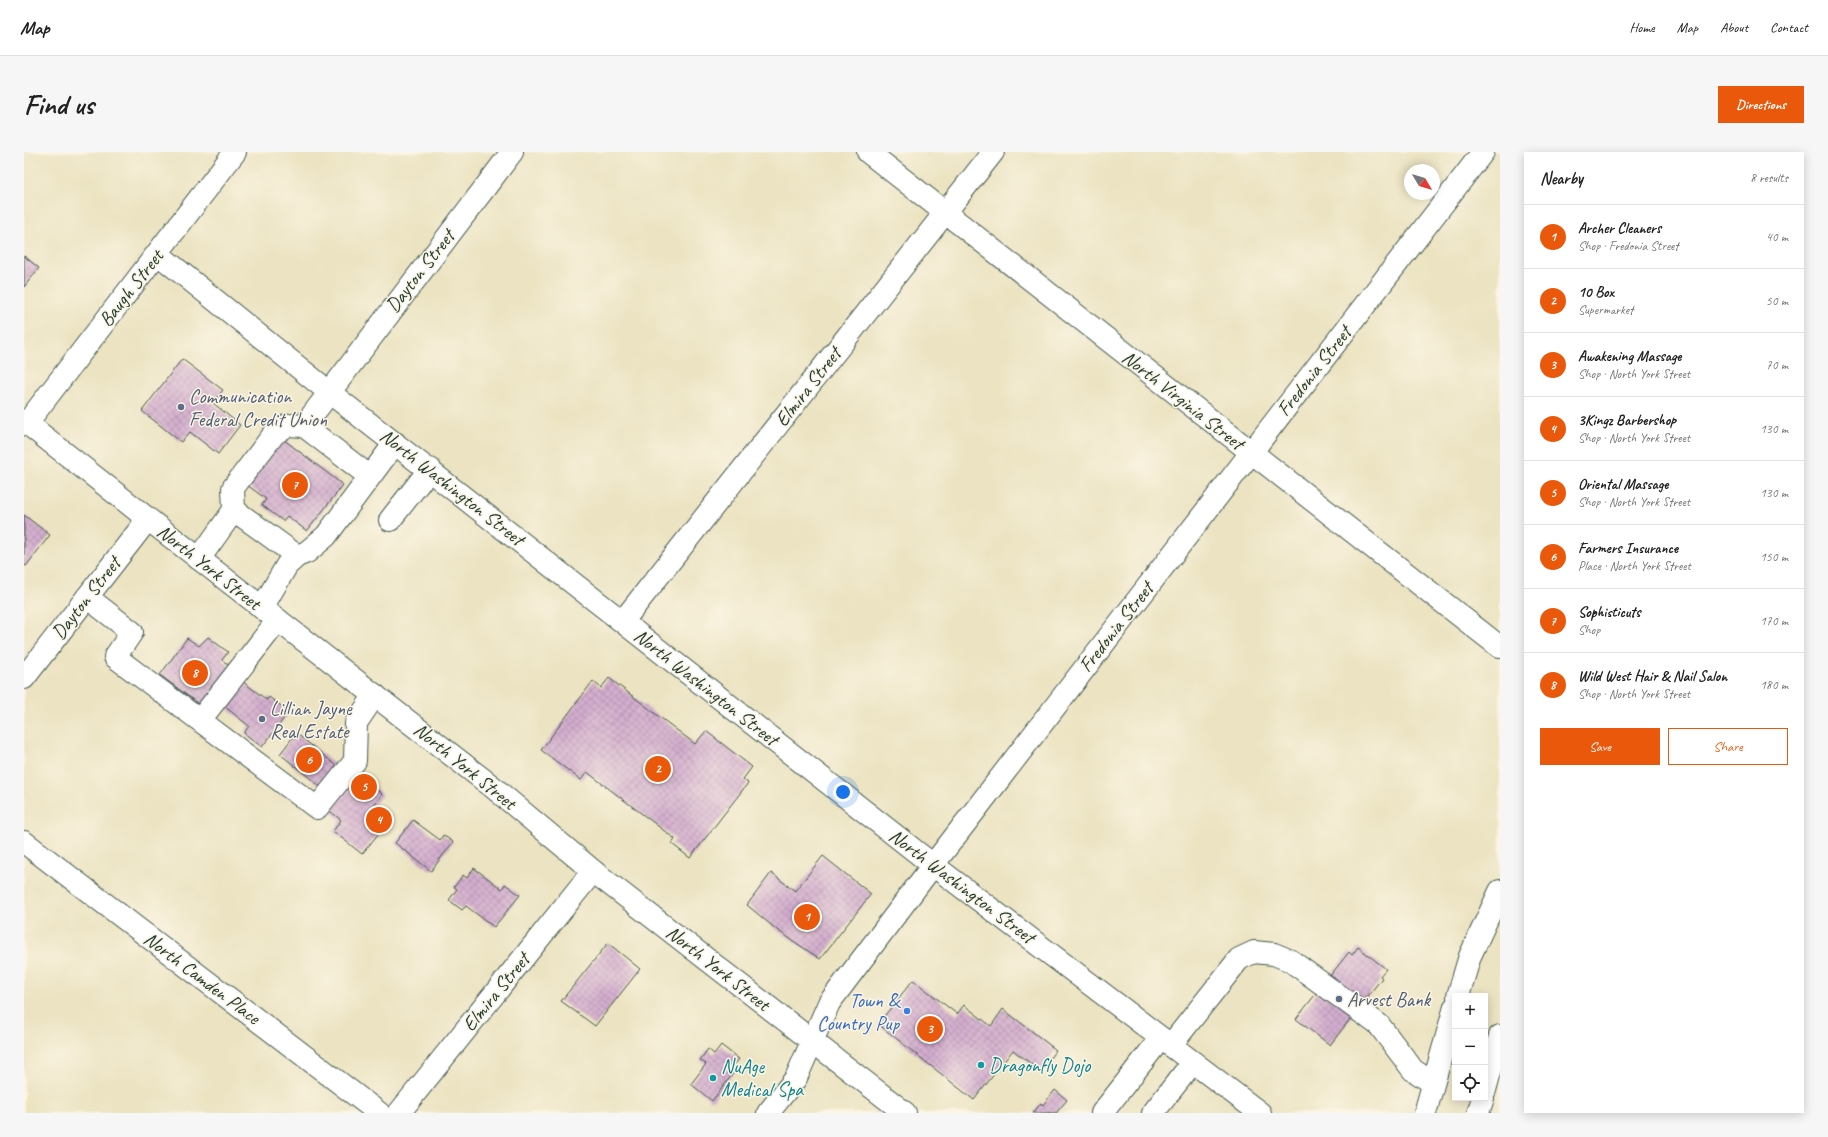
<!DOCTYPE html>
<meta charset="utf-8">
<style>
body{margin:0;font-family:Caveat,sans-serif;background:#f6f6f6;color:#222}
.controls{position:absolute;right:12px;bottom:12px;display:grid;overflow:hidden;border-radius:0px;box-shadow:0 2px 10px #0003}
.controls button{width:36px;height:36px;display:grid;place-items:center;padding:0;border:0;border-bottom:1px solid #e0e0e0;background:#fff;color:#222;font:20px sans-serif}
.compass{position:absolute;left:1380px;top:12px;width:36px;height:36px;border-radius:50%;background:#fff;box-shadow:0 2px 10px #0003;rotate:128deg}
.you{position:absolute;left:819px;top:640px;width:14px;height:14px;margin:-10px;border:3px solid #fff;border-radius:50%;background:#1a73e8;box-shadow:0 0 0 6px #1a73e833}
.badge{display:grid;place-items:center;width:26px;height:26px;border-radius:50%;background:#ea580c;color:#fff;font-size:13px;font-weight:700}
.pin{position:absolute;translate:-50% -50%;border:2px solid #fff;box-shadow:0 1px 4px #0006}
.list{margin:0;padding:0;list-style:none}
h2{display:flex;justify-content:space-between;align-items:center;height:52px;margin:0;padding:0 16px;font-size:17px}
h2 small{font-size:13px;font-weight:400;color:#767676}
.list li{display:grid;grid-template-columns:26px 1fr auto;gap:12px;align-items:center;box-sizing:border-box;height:64px;padding:0 16px;border-top:1px solid #e0e0e0}
.list b{display:block;font-size:15px;white-space:nowrap}
.list p{margin:0;font-size:13px;white-space:nowrap;color:#767676}
.list em{font-size:13px;font-style:normal;color:#767676}
.actions{display:flex;gap:8px;padding:12px 16px}
.actions a{flex:1;padding:9px 0;border:1px solid #ea580c;border-radius:0px;text-align:center;font-size:14px;color:#ea580c}
.actions .main{background:#ea580c;color:#fff}
.icon{flex:none;width:22px;height:22px;fill:none;stroke:currentColor;stroke-width:2;stroke-linecap:round;stroke-linejoin:round}
.map{position:relative;flex:none;width:1476px;height:961px;overflow:hidden;border-radius:0px}
header{display:flex;align-items:center;gap:24px;box-sizing:border-box;height:56px;padding:0 20px;background:#fff;border-bottom:1px solid #e0e0e0}
header strong{font-size:19px}
nav{display:flex;gap:22px;margin-inline-start:auto;font-size:14px}
.intro{display:flex;align-items:center;justify-content:space-between;box-sizing:border-box;height:96px;padding:0 24px}
h1{margin:0;font-size:28px}
.button{padding:10px 18px;border-radius:0px;background:#ea580c;color:#fff;font-size:14px;font-weight:700}
main{display:flex;gap:24px;padding:0 24px}
aside{flex:1;background:#fff;border-radius:0px;box-shadow:0 2px 10px #0003}
.map>svg:first-child{display:block}
.building{fill:url(#building-cross-hatch)}
.lines{fill:none;stroke-linecap:round;stroke-linejoin:round}
.minor-casing{stroke:#3e5649;stroke-width:24}
.major-casing{stroke:#3e5649;stroke-width:24}
.minor{stroke:#fff;stroke-width:22}
.major{stroke:#fff;stroke-width:22}
.service-dot{fill:#5c6f8a;stroke:#fcf5e5;stroke-width:1.5}
.shop-dot{fill:#3f7fe0;stroke:#fcf5e5;stroke-width:1.5}
.culture-dot{fill:#0f9aa8;stroke:#fcf5e5;stroke-width:1.5}
.labels{text-anchor:middle;dominant-baseline:central;stroke-width:3;stroke-linejoin:round;paint-order:stroke}
.street-label{font-size:20px;fill:#1f3d34;stroke:#fcf5e5}
.service-label{font-size:20px;fill:#4e5e75;stroke:#fcf5e5;text-anchor:start}
.shop-label{font-size:20px;fill:#366cbe;stroke:#fcf5e5;text-anchor:end}
.culture-label{font-size:20px;fill:#0d838f;stroke:#fcf5e5;text-anchor:start}
</style>
<header>
<strong>Map</strong>
<nav><a>Home</a><a>Map</a><a>About</a><a>Contact</a></nav>
</header>
<div class="intro"><h1>Find us</h1><a class="button">Directions</a></div>
<main>
<div class="map">
<svg width="1476" height="961" viewBox="0 0 1476 961">
<defs>
<pattern id="building-cross-hatch" width="8" height="8" patternUnits="userSpaceOnUse"><rect width="8" height="8" fill="#d4aecf"/><path d="M0 0l8 8M0 8l8-8" fill="none" stroke="#ab8fa9"/></pattern>
</defs>
<rect width="100%" height="100%" fill="#fcf5e5"/>
<filter id="ink" filterUnits="userSpaceOnUse"><feTurbulence type="fractalNoise" baseFrequency=".025" numOctaves="2"/><feDisplacementMap in="SourceGraphic" scale="8" xChannelSelector="R" yChannelSelector="G"/><feConvolveMatrix kernelMatrix="1 2 1 2 8 2 1 2 1" color-interpolation-filters="sRGB"/></filter>
<filter id="wash" filterUnits="userSpaceOnUse"><feTurbulence type="fractalNoise" baseFrequency=".012" numOctaves="4" result="noise"/><feDisplacementMap in="SourceGraphic" scale="16" xChannelSelector="R" yChannelSelector="G"/><feGaussianBlur stdDeviation="0.9" result="paint"/><feColorMatrix in="noise" values="0 0 0 0 0 0 0 0 0 0 0 0 0 0 0 0 0 1.4 0 .05"/><feComposite in="paint" operator="in"/></filter>
<g filter="url(#wash)">
<rect width="100%" height="100%" fill="#ebe3c1"/>
<g id="blocks">
<path class="building" d="M0 104 15 116 0 135Z
M158 207 199 238 189 251 216 273 194 302 166 280 157 290 118 259Z
M259 287 319 333 283 379 263 364 259 369 238 353 242 347 223 333Z
M0 363 26 383 2 414 0 413Z
M184 485 204 500 198 508 205 513 206 519 177 554 136 523 163 486 175 494Z
M585 526 671 592 682 579 728 615 719 627 724 631 666 706 648 692 651 687 563 620 557 628 517 598 569 529 577 536Z
M218 529 243 548 245 545 265 560 238 595 220 581 225 574 199 553Z
M272 581 314 615 298 636 256 602Z
M331 620 358 642 347 657 364 670 338 702 309 679 317 668 302 656Z
M389 668 416 688 419 683 429 690 407 719 371 691Z
M799 704 847 742 796 807 753 778 723 753 747 721 771 739Z
M450 716 478 737 481 732 496 743 470 775 442 754 438 758 425 748 433 737 430 735 439 723 443 726Z
M584 791 616 817 571 874 537 849Z
M1334 795 1362 817 1356 824 1358 826 1306 893 1272 867 1325 800 1328 803Z
M889 828 933 862 940 853 967 874 979 857 1032 898 1016 919 989 898 950 948 854 872Z
M697 893 715 907 707 917 711 919 688 949 667 932 682 912 676 908 684 897 690 902Z
M1031 938 1043 948 1032 961H1009L1017 951 1019 953Z"/>
</g>
</g>
<g filter="url(#ink)">
<use href="#blocks" fill-opacity="0" stroke="#3e5649" stroke-width="1"/>
<g class="lines">
<defs>
<path id="minor" d="M844 0 1476 495
M134 102 305 240 909 713 1236 961
M3 271 211 0
M280 274 345 324
M210 358 273 404
M366 368 406 317
M175 407 210 358 209 336 250 282 264 273 280 274 488 0
M63 445 108 480 91 505 293 656 331 609 332 571 351 543
M238 456 263 413 273 404 283 400 302 384 371 291
M599 469 969 0
M0 526 124 367
M176 568 254 468
M0 690 355 961
M1434 844 1446 804 1476 739
M1147 893 1215 807 1230 800 1250 802 1267 809 1355 873 1389 918 1409 931
M1461 938 1476 884
M375 961 569 719
M744 961 772 926 805 851 909 713 1459 0
M1078 961 1137 886
M1129 961 1169 910
M1401 961 1431 855
M1454 961 1459 946"/>
<path id="major" d="M0 269 124 367 470 636 569 719 881 961"/>
</defs>
<use href="#minor" class="minor-casing"/>
<use href="#major" class="major-casing"/>
<use href="#minor" class="minor"/>
<use href="#major" class="major"/>
</g>
</g>
<g class="service-dot">
<circle cx="157" cy="255" r="4"/>
<circle cx="238" cy="567" r="4"/>
<circle cx="1315" cy="847" r="4"/>
</g>
<circle class="shop-dot" cx="883" cy="859" r="4"/>
<g class="culture-dot">
<circle cx="957" cy="913" r="4"/>
<circle cx="689" cy="926" r="4"/>
</g>
<g class="labels">
<g class="street-label">
<text transform="translate(396 119) rotate(-52)">Dayton Street</text>
<text transform="translate(107 136) rotate(-52)">Baugh Street</text>
<text transform="translate(1290 219) rotate(-52)">Fredonia Street</text>
<text transform="translate(784 235) rotate(-52)">Elmira Street</text>
<text transform="translate(1159 248) rotate(38)">North Virginia Street</text>
<text transform="translate(428 335) rotate(38)">North Washington Street</text>
<text transform="translate(185 415) rotate(38)">North York Street</text>
<text transform="translate(62 446) rotate(-52)">Dayton Street</text>
<text transform="translate(1092 475) rotate(-52)">Fredonia Street</text>
<text transform="translate(682 535) rotate(38)">North Washington Street</text>
<text transform="translate(441 614) rotate(39)">North York Street</text>
<text transform="translate(938 734) rotate(37)">North Washington Street</text>
<text transform="translate(694 816) rotate(38)">North York Street</text>
<text transform="translate(178 826) rotate(37)">North Camden Place</text>
<text transform="translate(472 840) rotate(-51)">Elmira Street</text>
</g>
<g class="service-label">
<text x="165" y="244">Communication<tspan x="165" dy="23">Federal Credit Union</tspan></text>
<text x="246" y="556">Lillian Jayne<tspan x="246" dy="23">Real Estate</tspan></text>
<text x="1323" y="847">Arvest Bank</text>
</g>
<g class="shop-label">
<text x="875" y="848">Town &amp;<tspan x="875" dy="23">Country Pup</tspan></text>
</g>
<g class="culture-label">
<text x="965" y="913">Dragonfly Dojo</text>
<text x="697" y="914">NuAge<tspan x="697" dy="23">Medical Spa</tspan></text>
</g>
</g>
</svg>
<div class="controls">
<button>+</button>
<button>−</button>
<button><svg class="icon" aria-label="locate" viewBox="0 0 24 24"><circle cx="12" cy="12" r="6"/><path d="M12 2v4M12 18v4M2 12h4M18 12h4"/></svg></button>
</div>
<svg class="compass" viewBox="-18 -18 36 36"><path d="M0-13l5 13h-10z" fill="#e53935"/><path d="M0 13l5-13h-10z" fill="#767676"/></svg>
<div class="you"></div>
<div class="pin badge" style="left:783px;top:765px">1</div>
<div class="pin badge" style="left:634px;top:617px">2</div>
<div class="pin badge" style="left:906px;top:877px">3</div>
<div class="pin badge" style="left:355px;top:668px">4</div>
<div class="pin badge" style="left:340px;top:635px">5</div>
<div class="pin badge" style="left:285px;top:608px">6</div>
<div class="pin badge" style="left:271px;top:333px">7</div>
<div class="pin badge" style="left:171px;top:521px">8</div>
</div>
<aside>
<h2>Nearby<small>8 results</small></h2>
<ul class="list">
<li><span class="badge">1</span><div><b>Archer Cleaners</b><p>Shop · Fredonia Street</p></div><em>40 m</em></li>
<li><span class="badge">2</span><div><b>10 Box</b><p>Supermarket</p></div><em>50 m</em></li>
<li><span class="badge">3</span><div><b>Awakening Massage</b><p>Shop · North York Street</p></div><em>70 m</em></li>
<li><span class="badge">4</span><div><b>3Kingz Barbershop</b><p>Shop · North York Street</p></div><em>130 m</em></li>
<li><span class="badge">5</span><div><b>Oriental Massage</b><p>Shop · North York Street</p></div><em>130 m</em></li>
<li><span class="badge">6</span><div><b>Farmers Insurance</b><p>Place · North York Street</p></div><em>150 m</em></li>
<li><span class="badge">7</span><div><b>Sophisticuts</b><p>Shop</p></div><em>170 m</em></li>
<li><span class="badge">8</span><div><b>Wild West Hair &amp; Nail Salon</b><p>Shop · North York Street</p></div><em>180 m</em></li>
</ul>
<div class="actions"><a class="main">Save</a><a>Share</a></div>
</aside>
</main>
